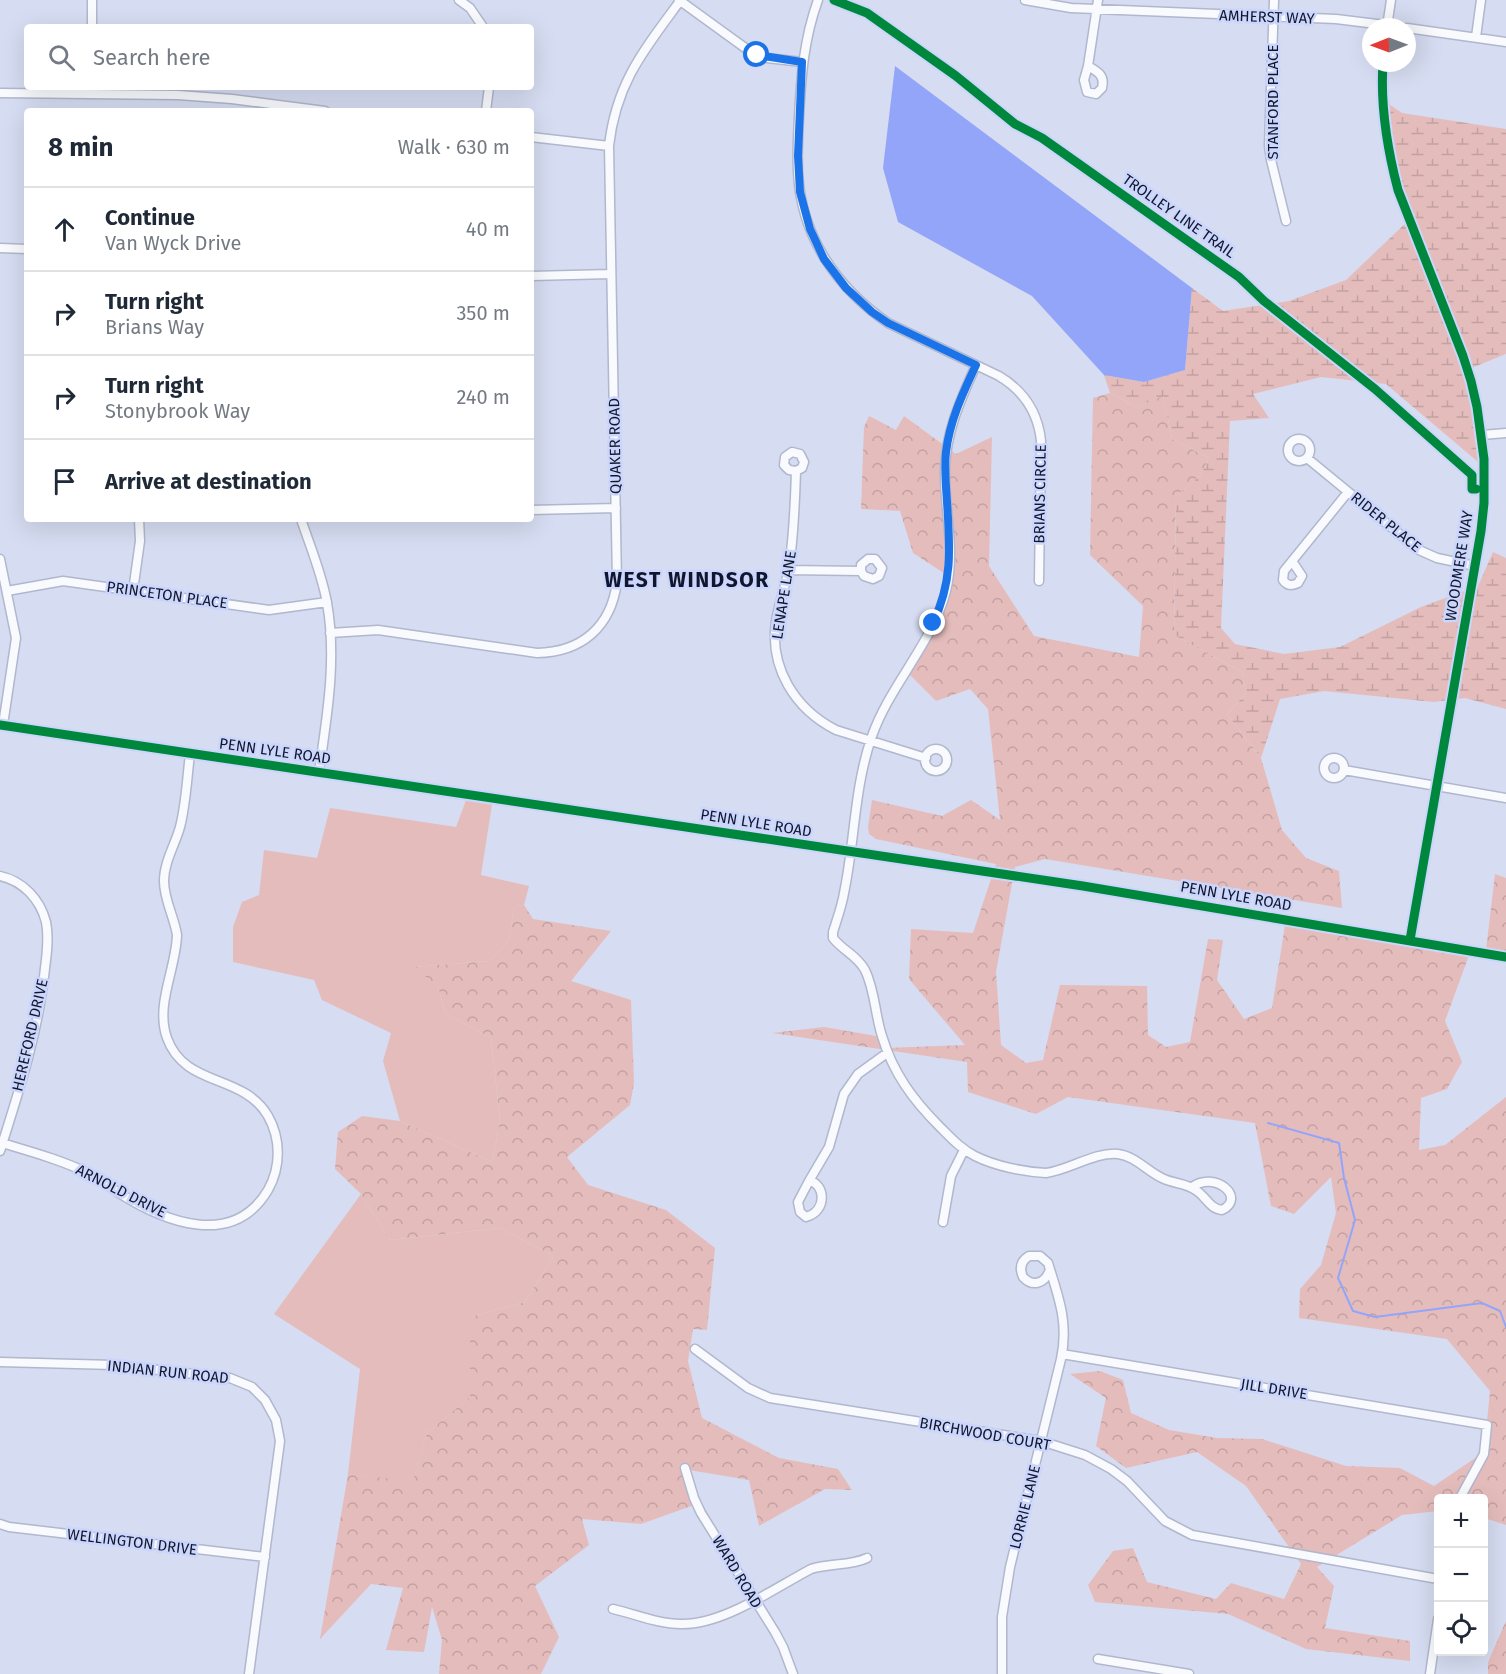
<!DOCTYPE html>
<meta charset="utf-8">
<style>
body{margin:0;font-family:"Fira Sans",sans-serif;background:#f2f2f3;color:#1f2937}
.controls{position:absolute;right:18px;bottom:18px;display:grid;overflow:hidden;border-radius:6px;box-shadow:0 6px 24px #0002}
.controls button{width:54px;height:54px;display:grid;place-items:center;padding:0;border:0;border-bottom:2px solid #e0e1e3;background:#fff;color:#1f2937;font:30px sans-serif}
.compass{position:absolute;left:1362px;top:18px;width:54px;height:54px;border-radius:50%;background:#fff;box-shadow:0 6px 24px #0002;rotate:269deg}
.stop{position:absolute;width:18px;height:18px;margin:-14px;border:4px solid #1a73e8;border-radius:50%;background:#fff}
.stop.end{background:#1a73e8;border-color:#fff;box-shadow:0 2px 6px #0008}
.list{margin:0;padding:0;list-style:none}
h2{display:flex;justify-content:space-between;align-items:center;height:78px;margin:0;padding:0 24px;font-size:26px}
h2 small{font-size:20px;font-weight:400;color:#747a83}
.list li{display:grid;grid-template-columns:39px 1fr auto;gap:18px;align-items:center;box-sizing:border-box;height:84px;padding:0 24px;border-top:2px solid #e0e1e3}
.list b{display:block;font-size:22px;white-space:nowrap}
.list p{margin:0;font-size:20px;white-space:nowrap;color:#747a83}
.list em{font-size:20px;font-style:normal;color:#747a83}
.icon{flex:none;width:33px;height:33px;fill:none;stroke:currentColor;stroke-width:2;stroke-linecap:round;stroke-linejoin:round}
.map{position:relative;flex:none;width:1506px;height:1674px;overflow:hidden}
.search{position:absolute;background:#fff;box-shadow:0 6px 24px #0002;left:24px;top:24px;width:510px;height:66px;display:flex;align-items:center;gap:15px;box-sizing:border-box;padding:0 21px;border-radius:6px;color:#747a83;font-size:22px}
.panel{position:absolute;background:#fff;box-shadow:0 6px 24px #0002;left:24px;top:108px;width:510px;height:414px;border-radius:6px}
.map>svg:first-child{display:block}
.green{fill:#e5bcbc}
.forest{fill:url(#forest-crowns)}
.wetland{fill:url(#wetland-marsh)}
.water{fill:#93a5f9}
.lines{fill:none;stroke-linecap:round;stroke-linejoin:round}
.stream{stroke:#93a5f9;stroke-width:2}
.minor-casing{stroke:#b1b7cc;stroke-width:11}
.minor{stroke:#f9fafd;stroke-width:8}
.cycleway-casing{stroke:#cbd6fc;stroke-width:13}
.cycleway{stroke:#00873e;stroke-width:9}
.route{stroke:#1a73e8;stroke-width:8}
.labels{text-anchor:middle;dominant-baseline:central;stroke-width:5;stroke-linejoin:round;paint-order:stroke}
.street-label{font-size:15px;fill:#11162d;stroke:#cbd6fc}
.district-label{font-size:21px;font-weight:bold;letter-spacing:1.5px;fill:#11162d;stroke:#cbd6fc}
</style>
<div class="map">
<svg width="1506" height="1674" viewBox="0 0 1506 1674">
<defs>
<pattern id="forest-crowns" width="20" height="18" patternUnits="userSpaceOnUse" patternTransform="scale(1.5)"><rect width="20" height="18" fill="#e5bcbc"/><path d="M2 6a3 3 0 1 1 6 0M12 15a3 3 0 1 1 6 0" fill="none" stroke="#c3a1a2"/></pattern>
<pattern id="wetland-marsh" width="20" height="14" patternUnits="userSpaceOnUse" patternTransform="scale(1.5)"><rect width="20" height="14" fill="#e5bcbc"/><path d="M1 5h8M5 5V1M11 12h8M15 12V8" fill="none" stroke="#c3a1a2"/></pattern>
</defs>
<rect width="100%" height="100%" fill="#d6dcf1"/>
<path class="green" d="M468 795 493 798 481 875 529 886 524 905 514 906 509 941 489 961 414 967 438 986 445 1013 491 1038 500 1121 492 1162 400 1121 383 1061 391 1033 322 1000 314 980 233 962V927L242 902 259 895 264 850 317 858 330 808 456 827Z
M361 1194 390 1240 499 1228 554 1256 525 1302 470 1317V1397L427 1433 413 1482 348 1474 360 1369 274 1314Z"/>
<path class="forest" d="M1110 393 1136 407 1163 395 1172 439 1209 458 1200 476 1176 496 1174 635 1242 672 1246 693 1227 714 1261 758 1282 830 1306 858 1339 871 1342 908 1045 859 1015 867 996 972 1001 1045 1026 1063 1043 1060 1060 985 1147 986 1148 1035 1166 1047 1190 1042 1208 939 1223 940 1217 980 1244 1019 1272 1008 1285 925 1472 947 1445 1021 1462 1062 1447 1089 1421 1098 1419 1150 1445 1145 1506 1097V1525L1484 1518V1498H1438V1511L1402 1515 1317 1567 1334 1586 1325 1628 1410 1641V1661L1306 1649 1228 1614 1095 1602 1088 1585 1113 1551 1133 1548 1147 1582 1216 1599 1231 1583 1284 1599 1301 1564 1246 1486 1197 1452 1126 1468 1096 1446 1106 1398 1070 1374 1100 1371 1123 1380 1131 1413 1169 1430 1217 1438 1262 1439 1346 1466 1400 1468 1434 1486 1484 1452 1490 1391 1447 1339 1299 1318 1300 1289 1321 1265 1336 1213 1331 1177 1294 1214 1271 1206 1255 1123 1068 1097 1036 1114 968 1092 967 1062 772 1033 824 1027 882 1037 886 1048 965 1045 909 979 911 929 973 933 996 864 876 839 869 834 868 827 872 800 942 816 971 800 1000 820 988 709 970 689 936 701 905 670 935 620 950 577 913 553 900 511 861 509 864 427 869 416 896 430 904 416 956 454 992 437 989 566 1034 636 1139 657 1143 606 1090 555 1093 398Z
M1495 874 1506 878V953L1486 950Z
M524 905 533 919 611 931 571 981 631 1000 634 1083 630 1105 567 1157 588 1185 666 1210 715 1248 707 1330 693 1329 688 1361 702 1418 779 1458 838 1469 852 1490 825 1489 759 1526 749 1480 689 1470 697 1504 641 1524 582 1519 589 1545 535 1586 559 1637 541 1674H439L442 1640 432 1607 424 1652 386 1650 403 1588 371 1584 320 1639 348 1474 413 1481 427 1433 470 1397V1317L525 1302 554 1256 499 1228 390 1240 361 1194 335 1169 338 1132 362 1116 400 1121 492 1162 500 1121 491 1038 445 1013 438 986 413 967 489 961 509 941 514 906Z
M1506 1621V1674H1488V1662Z"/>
<path class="wetland" d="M1383 100 1402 113 1506 129V354L1469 369 1484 467 1386 384 1321 377 1253 394 1269 418 1230 421 1221 628 1235 644 1284 654 1340 647 1421 607 1478 586 1493 552 1506 558V709L1465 698 1434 702 1324 691 1280 699 1261 758 1227 714 1246 693 1242 672 1174 635 1176 496 1200 476 1209 458 1172 439 1163 396 1136 407 1110 393 1104 375 1144 382 1185 370 1192 288 1223 311 1289 301 1346 280 1410 219Z"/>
<path class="water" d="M895 66 1192 288 1185 370 1144 382 1104 375 1032 296 898 222 883 168Z"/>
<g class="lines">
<path class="stream" d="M1268 1123 1339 1143 1344 1178 1355 1220 1338 1278 1353 1311 1375 1317 1482 1303 1500 1311 1506 1327"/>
<defs>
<path id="minor" d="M92 0V27
M459 0 470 8 483 27
M679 0 748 50 767 58 802 62
M818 0C804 39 801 76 799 117 798 135 797 153 798 172 801 236 836 287 888 323L999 376C1024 391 1038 412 1041 441L1039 581
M1025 0 1071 8 1336 19 1401 27
M1274 0 1269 146 1271 160 1286 221
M1387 27 1391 0
M1407 28 1506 42
M1476 37 1481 0
M1383 63C1380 107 1387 148 1398 190L1463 356 1471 381 1477 407 1484 459V503L1481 531 1410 940
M1088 66C1098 72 1105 75 1102 88L1096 94 1087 92 1084 80 1088 66 1098 0
M0 93 178 95 232 99 325 111
M486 111 489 87
M531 137 609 146
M0 248 27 249
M531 276 611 274
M976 365C961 399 946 431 945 469 944 510 956 550 946 591 932 644 890 685 872 736 854 787 855 841 844 893 842 906 837 919 833 932V938C843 951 857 955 865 970 875 990 875 1015 882 1036 893 1073 913 1100 940 1127 951 1138 961 1149 975 1156 995 1166 1024 1172 1046 1173 1069 1170 1094 1152 1118 1154 1135 1156 1147 1171 1162 1178 1174 1184 1187 1183 1197 1191 1206 1197 1210 1209 1222 1210 1247 1198 1215 1170 1192 1187
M1482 435 1506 433
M1288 450a11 11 0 1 1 22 0a11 11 0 1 1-22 0Z
M1307 458 1419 550 1437 558 1475 566
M796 471 789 470 784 465 785 457 792 452 800 454 804 462 802 468 796 471C795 504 794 535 789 567 786 585 779 603 776 621 769 668 795 709 836 730L926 758
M531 510 616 508
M301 519C310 546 322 574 327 603 337 659 327 716 319 772
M0 559 16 638 3 725
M1292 561 1302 576 1298 583C1292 586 1287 586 1283 580L1284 571 1348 492
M788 570 861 571 864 576 873 579 879 576 882 568 875 559H868L861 565V571
M7 591 63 581 269 610 327 602
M133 591 140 541 139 519
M330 633 378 630 537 653C582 652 611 627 617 582L609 146C616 83 644 50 680 1
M0 725 1083 886 1506 957
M925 760a11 11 0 1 1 22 0a11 11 0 1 1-22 0Z
M1324 768a10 10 0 1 1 20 0a10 10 0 1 1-20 0Z
M1344 770 1506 798
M0 876C23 881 40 899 46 922 49 937 47 953 45 968 39 1030 19 1091 0 1151
M2 1143C32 1152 61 1160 88 1173 99 1179 109 1186 119 1193 165 1222 233 1249 268 1190 281 1167 281 1139 268 1116 243 1073 185 1088 167 1038 155 1005 176 969 177 935 174 916 164 900 164 881 164 862 175 845 180 827 186 804 187 778 190 754
M809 1181 829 1147 844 1094 858 1074 887 1053
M809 1181C825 1183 828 1211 806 1217L800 1212 798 1202Z
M943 1222 951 1176 964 1150
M695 1349 748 1388 770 1398 1041 1441 1085 1455 1111 1469 1127 1481 1165 1521 1192 1535 1438 1579
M1062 1354 1487 1425 1484 1454 1460 1498
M0 1362 114 1365 230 1378 252 1387 265 1400 276 1420 280 1441 249 1674
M685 1468 694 1498 701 1513 775 1632 783 1647 793 1674
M0 1524 9 1527 265 1557
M613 1609C635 1614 658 1624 681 1624 723 1625 773 1589 811 1569 830 1563 851 1566 867 1558
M1098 1659 1189 1674
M1002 1674V1617L1010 1567 1061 1359C1069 1322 1058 1296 1048 1263L1040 1256H1029C1021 1261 1019 1268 1023 1277 1032 1287 1044 1284 1049 1272
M1430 1674 1438 1619"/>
</defs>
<use href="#minor" class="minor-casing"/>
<use href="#minor" class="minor"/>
<defs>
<path id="cycleway" d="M834 0 867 13 956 76 1015 124 1042 138 1239 277 1264 301 1375 389 1472 475V489H1476
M1383 63C1380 107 1387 148 1398 190L1463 356 1471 381 1477 407 1484 459V503L1481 531 1410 940
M0 725 1083 886 1506 957"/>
</defs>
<use href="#cycleway" class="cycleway-casing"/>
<use href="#cycleway" class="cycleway"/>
</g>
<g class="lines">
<path class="route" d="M757 55 802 62 798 156 800 192 810 229 824 259 846 288 872 312 888 323 976 365C963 393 950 420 946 452 944 468 946 485 947 502 950 547 953 581 933 623"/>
</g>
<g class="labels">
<g class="street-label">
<text transform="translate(1267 17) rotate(2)">AMHERST WAY</text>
<text transform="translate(1273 102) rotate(-90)">STANFORD PLACE</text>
<text transform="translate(1179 216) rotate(35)">TROLLEY LINE TRAIL</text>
<text transform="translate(615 446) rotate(-91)">QUAKER ROAD</text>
<text transform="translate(1040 494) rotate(-89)">BRIANS CIRCLE</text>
<text transform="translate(1386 522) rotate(39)">RIDER PLACE</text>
<text transform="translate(1459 566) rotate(-81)">WOODMERE WAY</text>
<text transform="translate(167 595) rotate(8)">PRINCETON PLACE</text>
<text transform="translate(784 595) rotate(-81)">LENAPE LANE</text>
<text transform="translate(275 751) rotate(8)">PENN LYLE ROAD</text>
<text transform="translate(756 823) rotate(9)">PENN LYLE ROAD</text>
<text transform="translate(1236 896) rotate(10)">PENN LYLE ROAD</text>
<text transform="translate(30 1035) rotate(-77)">HEREFORD DRIVE</text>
<text transform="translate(121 1191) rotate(27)">ARNOLD DRIVE</text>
<text transform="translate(168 1372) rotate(6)">INDIAN RUN ROAD</text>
<text transform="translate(1274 1389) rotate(9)">JILL DRIVE</text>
<text transform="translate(985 1434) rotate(10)">BIRCHWOOD COURT</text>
<text transform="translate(1025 1507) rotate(-76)">LORRIE LANE</text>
<text transform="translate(132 1542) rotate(7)">WELLINGTON DRIVE</text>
<text transform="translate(737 1572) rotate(59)">WARD ROAD</text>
</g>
<g class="district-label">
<text x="687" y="580">WEST WINDSOR</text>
</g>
</g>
</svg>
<div class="controls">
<button>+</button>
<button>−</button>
<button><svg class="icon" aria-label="locate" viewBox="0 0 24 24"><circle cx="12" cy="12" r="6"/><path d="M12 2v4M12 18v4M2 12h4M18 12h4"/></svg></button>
</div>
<svg class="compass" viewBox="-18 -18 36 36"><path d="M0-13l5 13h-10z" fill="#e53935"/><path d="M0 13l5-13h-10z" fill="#747a83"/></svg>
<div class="stop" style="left:757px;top:55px"></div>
<div class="stop end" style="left:933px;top:623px"></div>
<div class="search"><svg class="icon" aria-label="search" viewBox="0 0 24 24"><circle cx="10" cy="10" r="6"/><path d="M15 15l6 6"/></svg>Search here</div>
<section class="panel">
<h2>8 min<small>Walk · 630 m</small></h2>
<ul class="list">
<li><svg class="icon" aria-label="ahead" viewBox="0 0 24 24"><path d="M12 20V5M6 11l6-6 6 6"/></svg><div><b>Continue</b><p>Van Wyck Drive</p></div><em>40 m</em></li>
<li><svg class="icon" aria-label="right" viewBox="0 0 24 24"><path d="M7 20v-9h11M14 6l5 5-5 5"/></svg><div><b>Turn right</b><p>Brians Way</p></div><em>350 m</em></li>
<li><svg class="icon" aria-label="right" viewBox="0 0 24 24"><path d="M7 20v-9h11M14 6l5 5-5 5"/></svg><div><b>Turn right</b><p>Stonybrook Way</p></div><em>240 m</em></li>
<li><svg class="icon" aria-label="arrive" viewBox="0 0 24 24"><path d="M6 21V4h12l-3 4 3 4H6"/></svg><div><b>Arrive at destination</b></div></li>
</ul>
</section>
</div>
